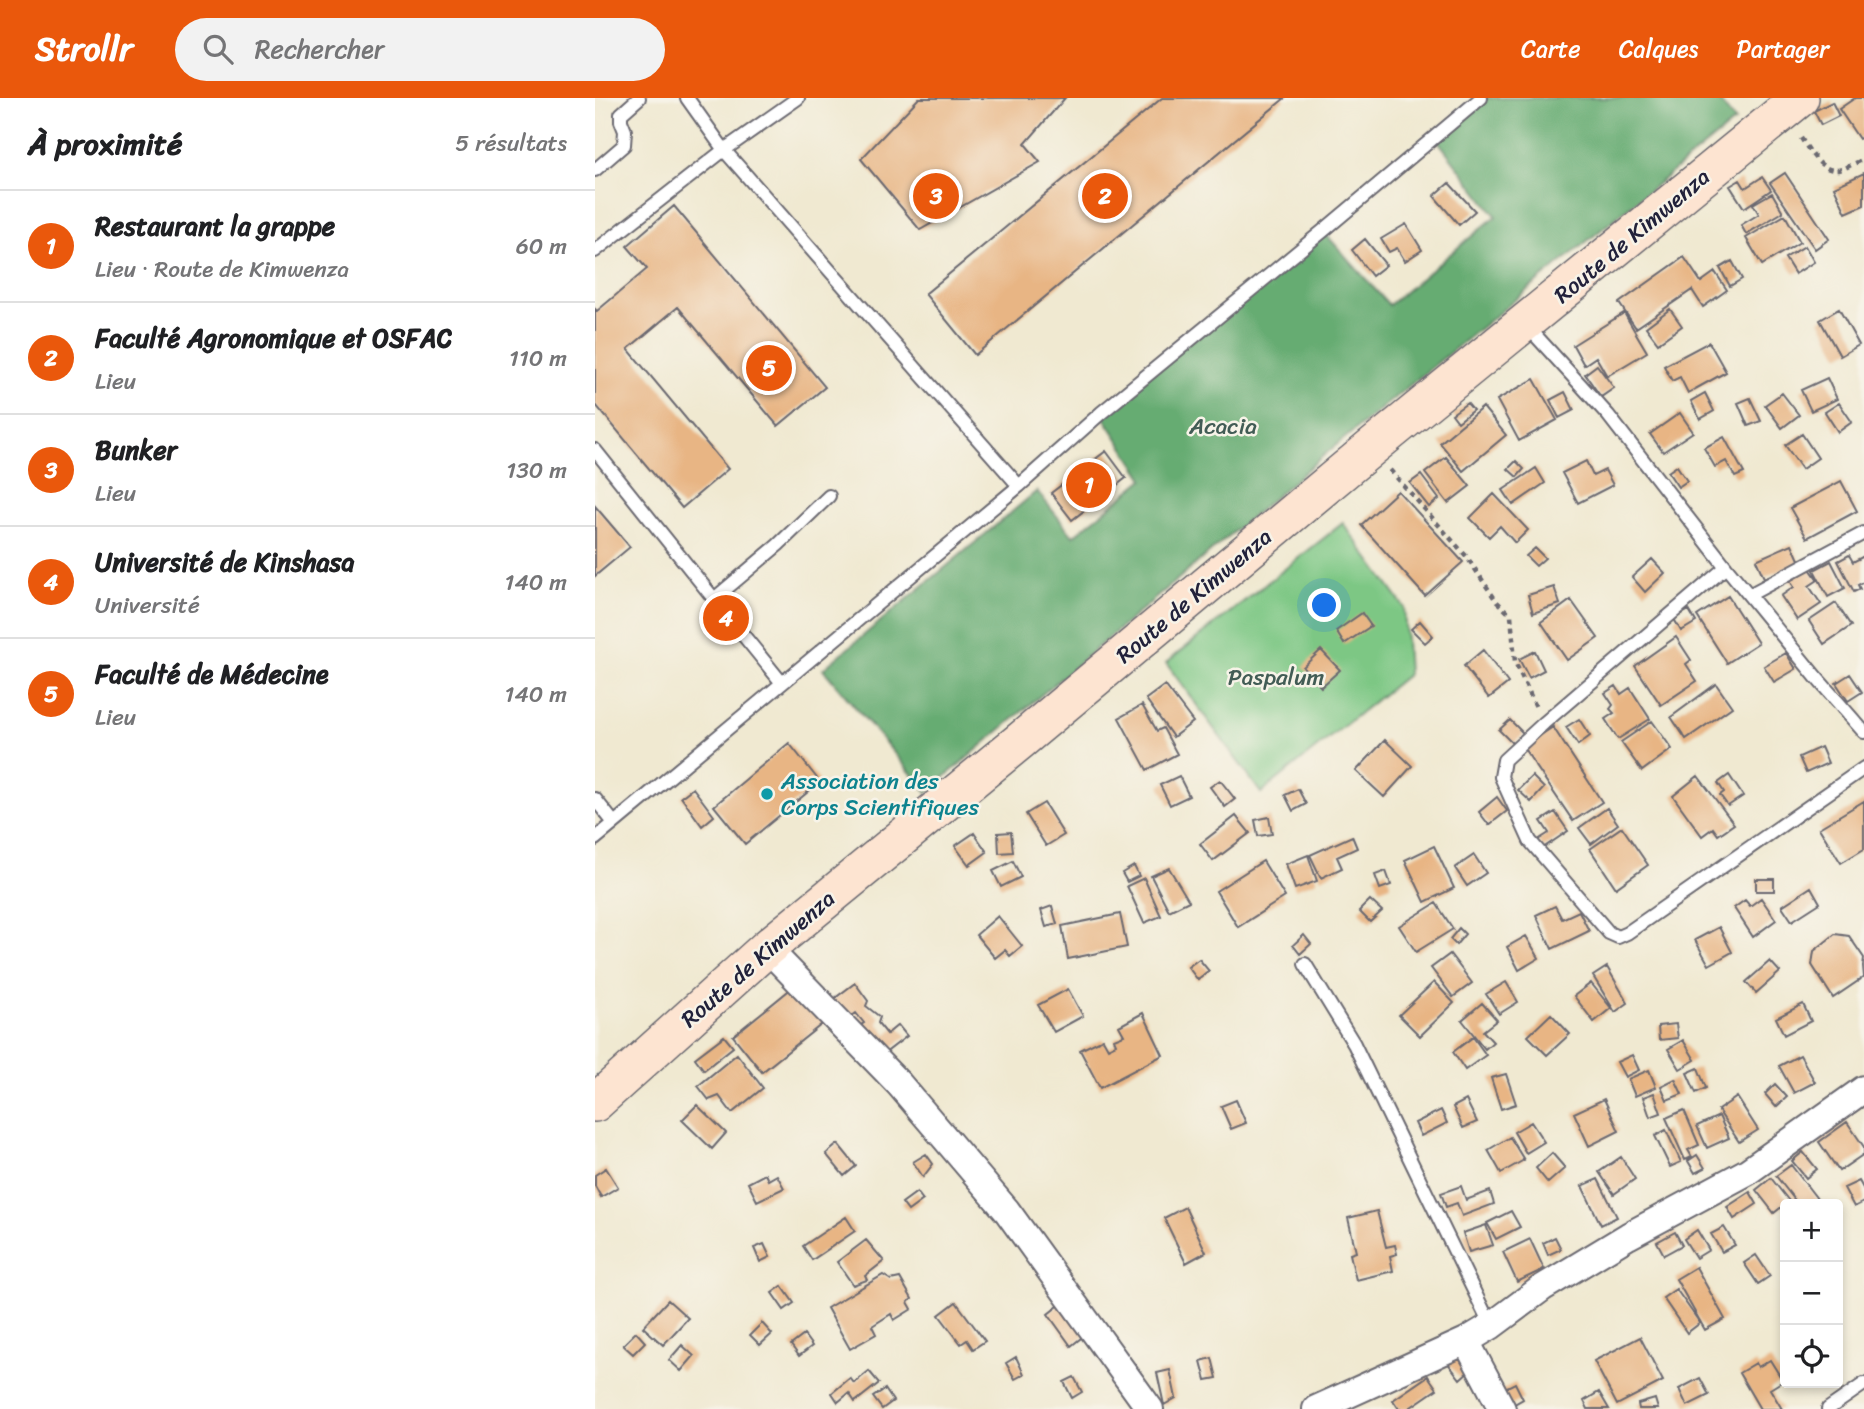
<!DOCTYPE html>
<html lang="fr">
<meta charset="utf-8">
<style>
body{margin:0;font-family:Sriracha,sans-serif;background:#f2f2f2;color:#202124}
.controls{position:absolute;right:21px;bottom:21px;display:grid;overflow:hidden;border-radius:7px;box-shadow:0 4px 10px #0003}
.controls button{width:63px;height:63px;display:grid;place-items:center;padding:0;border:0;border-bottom:2px solid #e0e0e0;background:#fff;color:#202124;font:35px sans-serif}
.you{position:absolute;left:730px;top:508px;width:24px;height:24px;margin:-18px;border:5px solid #fff;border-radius:50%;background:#1a73e8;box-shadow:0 0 0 10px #1a73e833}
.badge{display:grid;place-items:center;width:46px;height:46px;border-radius:50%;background:#ea580c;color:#fff;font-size:23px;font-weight:700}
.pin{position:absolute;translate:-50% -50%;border:4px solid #fff;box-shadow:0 2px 7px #0006}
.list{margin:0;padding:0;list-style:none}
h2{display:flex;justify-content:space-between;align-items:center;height:91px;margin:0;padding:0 28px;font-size:30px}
h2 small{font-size:23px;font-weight:400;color:#757577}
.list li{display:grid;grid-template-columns:46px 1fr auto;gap:21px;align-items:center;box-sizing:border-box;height:112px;padding:0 28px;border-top:2px solid #e0e0e0}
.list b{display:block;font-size:26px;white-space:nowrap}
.list p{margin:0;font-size:23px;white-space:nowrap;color:#757577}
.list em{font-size:23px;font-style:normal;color:#757577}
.icon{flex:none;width:38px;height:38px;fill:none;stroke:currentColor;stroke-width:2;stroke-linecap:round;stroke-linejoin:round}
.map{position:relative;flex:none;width:1269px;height:1311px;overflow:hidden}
header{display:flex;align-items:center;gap:42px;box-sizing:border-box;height:98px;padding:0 35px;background:#ea580c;color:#fff}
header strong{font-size:33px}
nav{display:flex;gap:38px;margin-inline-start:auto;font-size:24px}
.search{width:490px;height:63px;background:#f2f2f2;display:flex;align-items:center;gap:18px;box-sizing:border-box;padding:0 24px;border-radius:38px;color:#757577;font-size:26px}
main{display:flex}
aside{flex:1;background:#fff}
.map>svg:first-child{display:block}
.green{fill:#7dc784;stroke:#507460;stroke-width:2}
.forest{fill:#66ac72;stroke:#446756;stroke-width:2}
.building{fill:#e8b584}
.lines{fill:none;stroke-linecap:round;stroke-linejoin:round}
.lane-casing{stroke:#6a6870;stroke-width:16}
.street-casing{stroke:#6a6870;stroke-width:30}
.secondary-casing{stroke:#6a6870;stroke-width:40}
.path{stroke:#6a6870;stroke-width:4.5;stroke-dasharray:5 5;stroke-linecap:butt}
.lane{stroke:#fff;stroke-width:12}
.street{stroke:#fff;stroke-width:26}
.secondary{stroke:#fde4d1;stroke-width:37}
.culture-dot{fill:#0f9aa8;stroke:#f7f3e8;stroke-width:2.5}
.labels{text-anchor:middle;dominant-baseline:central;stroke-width:5;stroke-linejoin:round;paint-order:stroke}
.street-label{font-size:23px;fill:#22223b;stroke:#f7f3e8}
.park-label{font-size:23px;fill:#425c55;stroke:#f7f3e8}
.culture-label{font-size:23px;fill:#0d838f;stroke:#f7f3e8;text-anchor:start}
</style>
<header>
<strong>Strollr</strong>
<div class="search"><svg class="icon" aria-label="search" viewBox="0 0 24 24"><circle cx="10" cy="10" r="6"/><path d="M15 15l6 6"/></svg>Rechercher</div>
<nav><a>Carte</a><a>Calques</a><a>Partager</a></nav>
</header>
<main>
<aside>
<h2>À proximité<small>5 résultats</small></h2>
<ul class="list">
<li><span class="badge">1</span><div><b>Restaurant la grappe</b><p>Lieu · Route de Kimwenza</p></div><em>60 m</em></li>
<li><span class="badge">2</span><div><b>Faculté Agronomique et OSFAC</b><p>Lieu</p></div><em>110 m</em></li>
<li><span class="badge">3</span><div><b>Bunker</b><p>Lieu</p></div><em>130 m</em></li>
<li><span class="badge">4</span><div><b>Université de Kinshasa</b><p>Université</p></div><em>140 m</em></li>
<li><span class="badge">5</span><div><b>Faculté de Médecine</b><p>Lieu</p></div><em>140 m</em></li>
</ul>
</aside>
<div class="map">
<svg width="1269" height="1311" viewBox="0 0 1269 1311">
<rect width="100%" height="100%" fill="#f7f3e8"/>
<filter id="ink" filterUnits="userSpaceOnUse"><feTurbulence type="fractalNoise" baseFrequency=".0143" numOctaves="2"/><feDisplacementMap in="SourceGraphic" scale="14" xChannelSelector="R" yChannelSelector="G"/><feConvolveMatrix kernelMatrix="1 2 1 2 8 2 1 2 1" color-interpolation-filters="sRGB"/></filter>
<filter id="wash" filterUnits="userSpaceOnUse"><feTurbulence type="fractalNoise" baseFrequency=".00686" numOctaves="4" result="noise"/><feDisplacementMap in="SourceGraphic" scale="28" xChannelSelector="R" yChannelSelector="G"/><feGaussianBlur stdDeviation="1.57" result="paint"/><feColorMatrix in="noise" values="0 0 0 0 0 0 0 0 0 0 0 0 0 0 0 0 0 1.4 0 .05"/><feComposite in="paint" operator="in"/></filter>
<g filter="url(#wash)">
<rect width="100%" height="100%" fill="#f0e9d1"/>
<path class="green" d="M748 425 809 509 813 576 666 695 571 565Z"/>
<path class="forest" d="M886 0H1122L1140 23 734 353 332 694 228 571 442 393 478 438 549 381 506 315 728 133 794 207 901 118 840 39Z"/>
<g id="blocks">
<path class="building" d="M324 0H470L430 46 445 64 325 132 266 61Z
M567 0H690L380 257 330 196Z
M1260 0H1269V38L1264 41 1244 11Z
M1237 4 1244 18 1226 27 1219 13Z
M1190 75 1234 141 1220 151 1175 85Z
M1269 75V107L1251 115 1239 89Z
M1167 79 1176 92 1149 110 1135 88 1145 82 1150 90Z
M854 85 880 113 864 127 839 98Z
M1177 95 1188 114 1151 136 1146 127 1164 116 1158 106Z
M79 108 230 289 183 328 83 209 33 251 133 371 87 410 0 306V211L2 213 52 171 32 148Z
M1190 117 1205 144 1167 167 1151 140Z
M811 126 827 152 810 163 802 150 794 154 786 141Z
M770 141 791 167 777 178 757 152Z
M1210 148 1219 164 1200 176 1190 160Z
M1089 159 1106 184 1120 174 1132 192 1108 209 1097 192 1041 230 1024 205Z
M1137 163 1147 181 1135 188 1125 170Z
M1075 211 1087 228 1063 245 1051 229Z
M1244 211 1264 247 1245 258 1225 222Z
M1029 215 1052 254 1012 278 1001 259 989 267 978 247Z
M1114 244 1131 274 1093 295 1085 279 1077 283 1069 268Z
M1002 267 1019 290 1006 299 990 276Z
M1232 280 1242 301 1216 313 1206 292Z
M939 281 962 322 924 343 902 302Z
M970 294 979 312 964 320 955 302Z
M1110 295 1119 313 1105 321 1096 303Z
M1187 295 1204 317 1187 330 1170 307Z
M1155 300 1166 323 1153 328 1143 305Z
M872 305 878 312 863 324 857 316Z
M1244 305 1257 324 1243 334 1230 314Z
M888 309 911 337 868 373 845 345Z
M1085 315 1098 334 1068 354 1055 336Z
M1207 336 1223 360 1207 371 1190 347Z
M1129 339 1149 375 1140 379 1131 363 1120 369 1109 350Z
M511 353 531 380 477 422 456 395Z
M851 359 875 388 853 405 830 375Z
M921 363 929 371 922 379 913 371Z
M991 363 998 378 1010 372 1018 387 983 405 967 375Z
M1082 368 1092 383 1083 389 1073 374Z
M941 370 950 385 918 407 908 392Z
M826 377 844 401 834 409 815 385Z
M1246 383 1262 413 1212 440 1195 410Z
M803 393 868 464 830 498 766 427Z
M899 396 933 432 920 445 905 428 894 439 875 420Z
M0 408 35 449 0 478Z
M1197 446 1205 464 1169 480 1161 462Z
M940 450 950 460 941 468 931 458Z
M1254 457 1258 464 1269 458V484L1263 487 1265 491 1259 494 1243 463Z
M1057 461 1070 475 1050 494 1037 479Z
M1236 463 1250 490 1233 499 1219 472Z
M1213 468 1223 482 1214 488 1226 506 1202 522 1186 498 1199 489 1194 481Z
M959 489 965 506 938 515 933 497Z
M1133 498 1163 545 1132 565 1102 518Z
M976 502 1003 540 972 562 946 524Z
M1241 505 1256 528 1229 546 1214 523Z
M1094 512 1101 524 1086 533 1079 521Z
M767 515 776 528 749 546 741 533Z
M825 523 838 538 830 545 816 531Z
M1081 539 1096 562 1091 566 1102 583 1066 607 1040 568Z
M726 552 745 572 726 589 708 569Z
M888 552 913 585 894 600 869 568Z
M940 553 949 572 934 580 924 561Z
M1191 555 1201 571 1179 584 1169 568Z
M1255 576 1267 594 1253 603 1241 585Z
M1121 586 1137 609 1091 641 1076 619Z
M570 587 598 624 578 639 551 601Z
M1021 588 1026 596 1035 590 1055 621 1023 641 1010 621 1019 615 1015 611 1018 607 1010 595Z
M547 607 562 633 568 630 582 656 552 672 524 620Z
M984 621 995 638 983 647 971 629Z
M915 622 929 636 918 646 904 632Z
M1057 623 1077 651 1047 673 1026 644Z
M958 629 1007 704 978 723 928 649Z
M790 642 817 668 789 699 761 673Z
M194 645 225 684 150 746 119 708Z
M1226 649 1233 665 1211 675 1204 659Z
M1134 677 1148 698 1133 708 1125 697 1129 694 1123 685Z
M584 678 594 698 575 707 565 687Z
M937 678 949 690 936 704 923 692Z
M1103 678 1139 726 1123 737 1118 730 1107 738 1078 698Z
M625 682 640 701 630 709 615 689Z
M98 690 119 718 107 728 86 699Z
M703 691 711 706 698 713 690 697Z
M902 699 912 713 894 727 884 714Z
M1269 703V751L1246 765 1224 730Z
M449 705 469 737 451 748 431 716Z
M1012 710 1023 726 996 746 984 730Z
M960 714 973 733 948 750 943 742 954 735 946 723Z
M641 718 655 735 618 763 605 746Z
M674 719 677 736 663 738 660 722Z
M1027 729 1053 767 1021 790 995 751Z
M416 734 418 754 404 755 403 735Z
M379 735 392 754 374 767 360 748Z
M757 738 762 750 742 759 747 770 726 780 715 757Z
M839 748 859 790 830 804 810 762Z
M713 757 722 783 700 791 691 766Z
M879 757 891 775 872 788 860 770Z
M418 763 426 779 406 789 398 773Z
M668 763 690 799 643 829 621 793Z
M539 768 544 778 532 784 527 775Z
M574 770 594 803 574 813 556 778Z
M791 773 796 787 785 791 780 777Z
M549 780 566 818 549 825 532 788Z
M1161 781H1179V793H1161Z
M1216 789 1225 805 1197 823 1187 808Z
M1166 800 1181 822 1158 839 1139 810 1150 802 1155 808Z
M775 802 787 813 775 824 764 813Z
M841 805 858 831 821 854 804 828Z
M457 808 462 826 451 829 446 812Z
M960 808 967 821 984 813 994 833 957 851 941 817Z
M525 816 532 849 473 861 467 828Z
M403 818 427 848 415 858 410 852 400 860 381 837Z
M1124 829 1137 854 1114 867 1100 842Z
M864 830 870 836 861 847 855 841Z
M1240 836 1254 838 1269 860 1268 868 1269 879 1238 900 1217 867 1219 853Z
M709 837 716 846 705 856 698 847Z
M931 838 944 860 924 872 912 849Z
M855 856 877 885 858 899 836 870Z
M604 861 614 873 603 882 593 869Z
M1175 863 1185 874 1161 895 1151 884Z
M1012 869 1033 905 1020 914 998 878Z
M839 884 859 905 825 938 804 917Z
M911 884 923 904 904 916 891 896Z
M203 885 232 922 167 974 138 938Z
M260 885 273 903 271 908 285 919 283 925 292 936 303 927 312 938 285 959 263 929 269 925 261 915 250 923 235 904Z
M996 885 1016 910 999 924 979 898Z
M473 891 488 918 459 934 443 907Z
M887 905 902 922 888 933 898 944 890 951 867 922Z
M1208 906 1216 923 1189 937 1181 920Z
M548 915 568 957 505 990 485 952 508 941 513 950 521 946 519 941 529 937 524 928Z
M956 916 975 936 952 957 933 938Z
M1081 926 1083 940 1064 942 1063 928Z
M129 938 138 949 109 972 100 960Z
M878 939 891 957 870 972 858 954Z
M1088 942 1100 962 1085 971 1073 951Z
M142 956 168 990 137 1015 124 998 114 1002 103 988Z
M1037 957 1044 972 1030 979 1022 964Z
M1205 957 1220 984 1199 995 1184 968Z
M1103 970 1111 990 1101 995 1092 975Z
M1054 972 1061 989 1040 998 1033 981Z
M911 976 921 1006 906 1011 896 980Z
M1080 981 1087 996 1072 1002 1066 988Z
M1180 986 1192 999 1181 1009 1170 996Z
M1059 995 1066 1015 1055 1019 1048 999Z
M1142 999 1163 1032 1144 1044 1123 1012Z
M1009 1001 1024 1033 994 1048 979 1015Z
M641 1002 651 1025 636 1031 626 1008Z
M871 1002 882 1024 868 1030 858 1009Z
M102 1007 131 1035 117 1051 87 1022Z
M846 1012 852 1025 826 1038 820 1025Z
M1089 1012 1104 1047 1093 1052 1097 1059 1090 1062 1071 1020Z
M1124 1018 1134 1040 1112 1050 1102 1028Z
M936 1024 949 1044 931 1055 919 1034Z
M1252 1024 1269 1049V1056L1244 1073 1224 1044Z
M1071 1032 1086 1064 1075 1069 1060 1038Z
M915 1039 929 1062 906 1075 893 1052Z
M243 1046 261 1068 249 1078 231 1056Z
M1208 1054 1222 1071 1211 1080 1197 1063Z
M957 1055 970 1070 953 1085 941 1070Z
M331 1056 338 1066 328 1079 318 1064Z
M1102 1057 1110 1070 1100 1075 1093 1063Z
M1026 1059 1040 1081 1019 1096 1004 1074Z
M1196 1067 1226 1106H1203L1181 1078Z
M11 1070 23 1089 6 1099 0 1088V1077Z
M170 1076 173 1082 182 1077 189 1090 162 1103 153 1085Z
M1176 1080 1194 1103 1179 1115 1161 1092Z
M1003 1081 1022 1119 1006 1127 987 1088Z
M1264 1083 1269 1092V1104L1259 1109 1249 1090Z
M866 1088 871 1102 895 1093 899 1106 867 1118 862 1105 851 1109 846 1095Z
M322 1094 328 1102 313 1113 307 1105Z
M1155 1094 1162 1106 1139 1121 1132 1109Z
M590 1109 611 1154 591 1165 569 1120Z
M782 1113 791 1149 800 1147 802 1156 795 1158 798 1173 761 1182 755 1156 761 1154 753 1120Z
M916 1113 925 1129 901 1141 892 1125Z
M251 1119 260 1133 217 1162 208 1148Z
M891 1127 898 1147 874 1154 868 1135Z
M1129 1129 1140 1147 1127 1154 1116 1136Z
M1102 1132 1114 1152 1101 1160 1089 1141Z
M1080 1134 1087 1147 1069 1157 1062 1144Z
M960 1139 966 1151 953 1157 948 1145Z
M935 1141 949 1171 922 1184 908 1154Z
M271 1142 289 1163 270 1178 272 1182 258 1187 242 1164Z
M169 1146 175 1159 165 1164 159 1150Z
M1161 1157 1175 1178 1163 1186 1149 1165Z
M1101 1169 1130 1221 1110 1232 1081 1181Z
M288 1177 296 1182 305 1180 317 1201 313 1204 317 1211 299 1222 296 1216 277 1228 281 1236 255 1251 232 1210Z
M187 1188 199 1205 189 1212 177 1195Z
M1081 1191 1105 1225 1092 1235 1068 1200Z
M73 1202 93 1220 68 1247 48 1229Z
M361 1204 390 1243 378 1251 372 1242 366 1246 344 1217Z
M467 1205 491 1236 476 1248 453 1216Z
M167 1225 177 1236 165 1247 155 1237Z
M41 1234 50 1244 38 1256 28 1247Z
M209 1237 217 1248 204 1258 196 1247Z
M1045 1239 1068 1283 1022 1307 999 1263Z
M87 1247 99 1258 86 1273 74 1262Z
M861 1257 874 1273 865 1281 852 1264Z
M421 1259 429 1276 420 1281 411 1265Z
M617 1260 622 1280 611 1282 606 1263Z
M1175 1262 1188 1283 1175 1291 1187 1311H1165L1144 1275 1161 1265 1163 1269Z
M575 1272 581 1300 569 1307 562 1275Z
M274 1273 284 1285 260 1304 254 1295 243 1304 237 1295 255 1280 259 1285Z
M833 1278 842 1291 813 1311H804L798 1302Z
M479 1279 487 1294 477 1300 469 1284Z
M1105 1280 1114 1297 1092 1308 1084 1291Z
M920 1285 928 1301 914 1309 906 1292Z
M290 1291 298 1303 287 1311 278 1299Z
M1004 1294 1014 1311H993L989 1303Z
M1060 1301 1063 1311H1044L1043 1306Z"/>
</g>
</g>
<g filter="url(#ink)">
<use href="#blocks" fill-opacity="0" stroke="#6a6870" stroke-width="2"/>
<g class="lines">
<defs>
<path id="lane" d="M92 0 129 52 424 388
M0 72 29 47 30 33 26 23V16L44 0
M0 153 129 52 203 0
M932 228 1013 317 1131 469 1221 579 1269 634
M0 352 119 501
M1131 469 949 625 909 662 906 679 935 743 1014 835 1023 839 1032 835 1269 670
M1154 497 1269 435
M187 585 119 501 183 447 234 398
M0 701 19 725
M0 741 424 388 506 315 728 133 886 0
M710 866 759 946 896 1228
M1233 1311 1269 1286"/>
<path id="street" d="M172 850 304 986 412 1113 555 1311
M871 1243 907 1311
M721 1311 871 1243 896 1228 947 1190 1033 1138 1152 1074 1269 991"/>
<path id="secondary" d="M0 1005 172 850 425 643 776 350 1205 0"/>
</defs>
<use href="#lane" class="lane-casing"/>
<use href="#street" class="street-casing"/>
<use href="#secondary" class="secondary-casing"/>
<path class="path" d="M1206 40C1214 52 1226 74 1243 72 1251 71 1260 64 1269 62
M795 372 872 459 902 504 916 517 920 564 941 609"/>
<use href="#lane" class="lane"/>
<use href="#street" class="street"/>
<use href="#secondary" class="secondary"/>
</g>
</g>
<circle class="culture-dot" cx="172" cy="696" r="7"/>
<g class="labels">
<g class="street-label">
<text transform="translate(1037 138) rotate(-40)">Route de Kimwenza</text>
<text transform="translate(599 498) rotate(-40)">Route de Kimwenza</text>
<text transform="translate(163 861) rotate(-41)">Route de Kimwenza</text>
</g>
<g class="park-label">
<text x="628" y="328">Acacia</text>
<text x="681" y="579">Paspalum</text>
</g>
<g class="culture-label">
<text x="186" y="683">Association des<tspan x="186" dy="26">Corps Scientifiques</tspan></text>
</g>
</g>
</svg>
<div class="controls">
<button>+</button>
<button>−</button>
<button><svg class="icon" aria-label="locate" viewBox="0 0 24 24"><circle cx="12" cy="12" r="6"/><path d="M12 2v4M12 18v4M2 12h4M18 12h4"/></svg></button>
</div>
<div class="you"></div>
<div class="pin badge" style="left:494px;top:387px">1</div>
<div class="pin badge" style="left:510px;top:98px">2</div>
<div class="pin badge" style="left:341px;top:98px">3</div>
<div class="pin badge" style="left:131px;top:520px">4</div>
<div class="pin badge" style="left:174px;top:270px">5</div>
</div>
</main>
